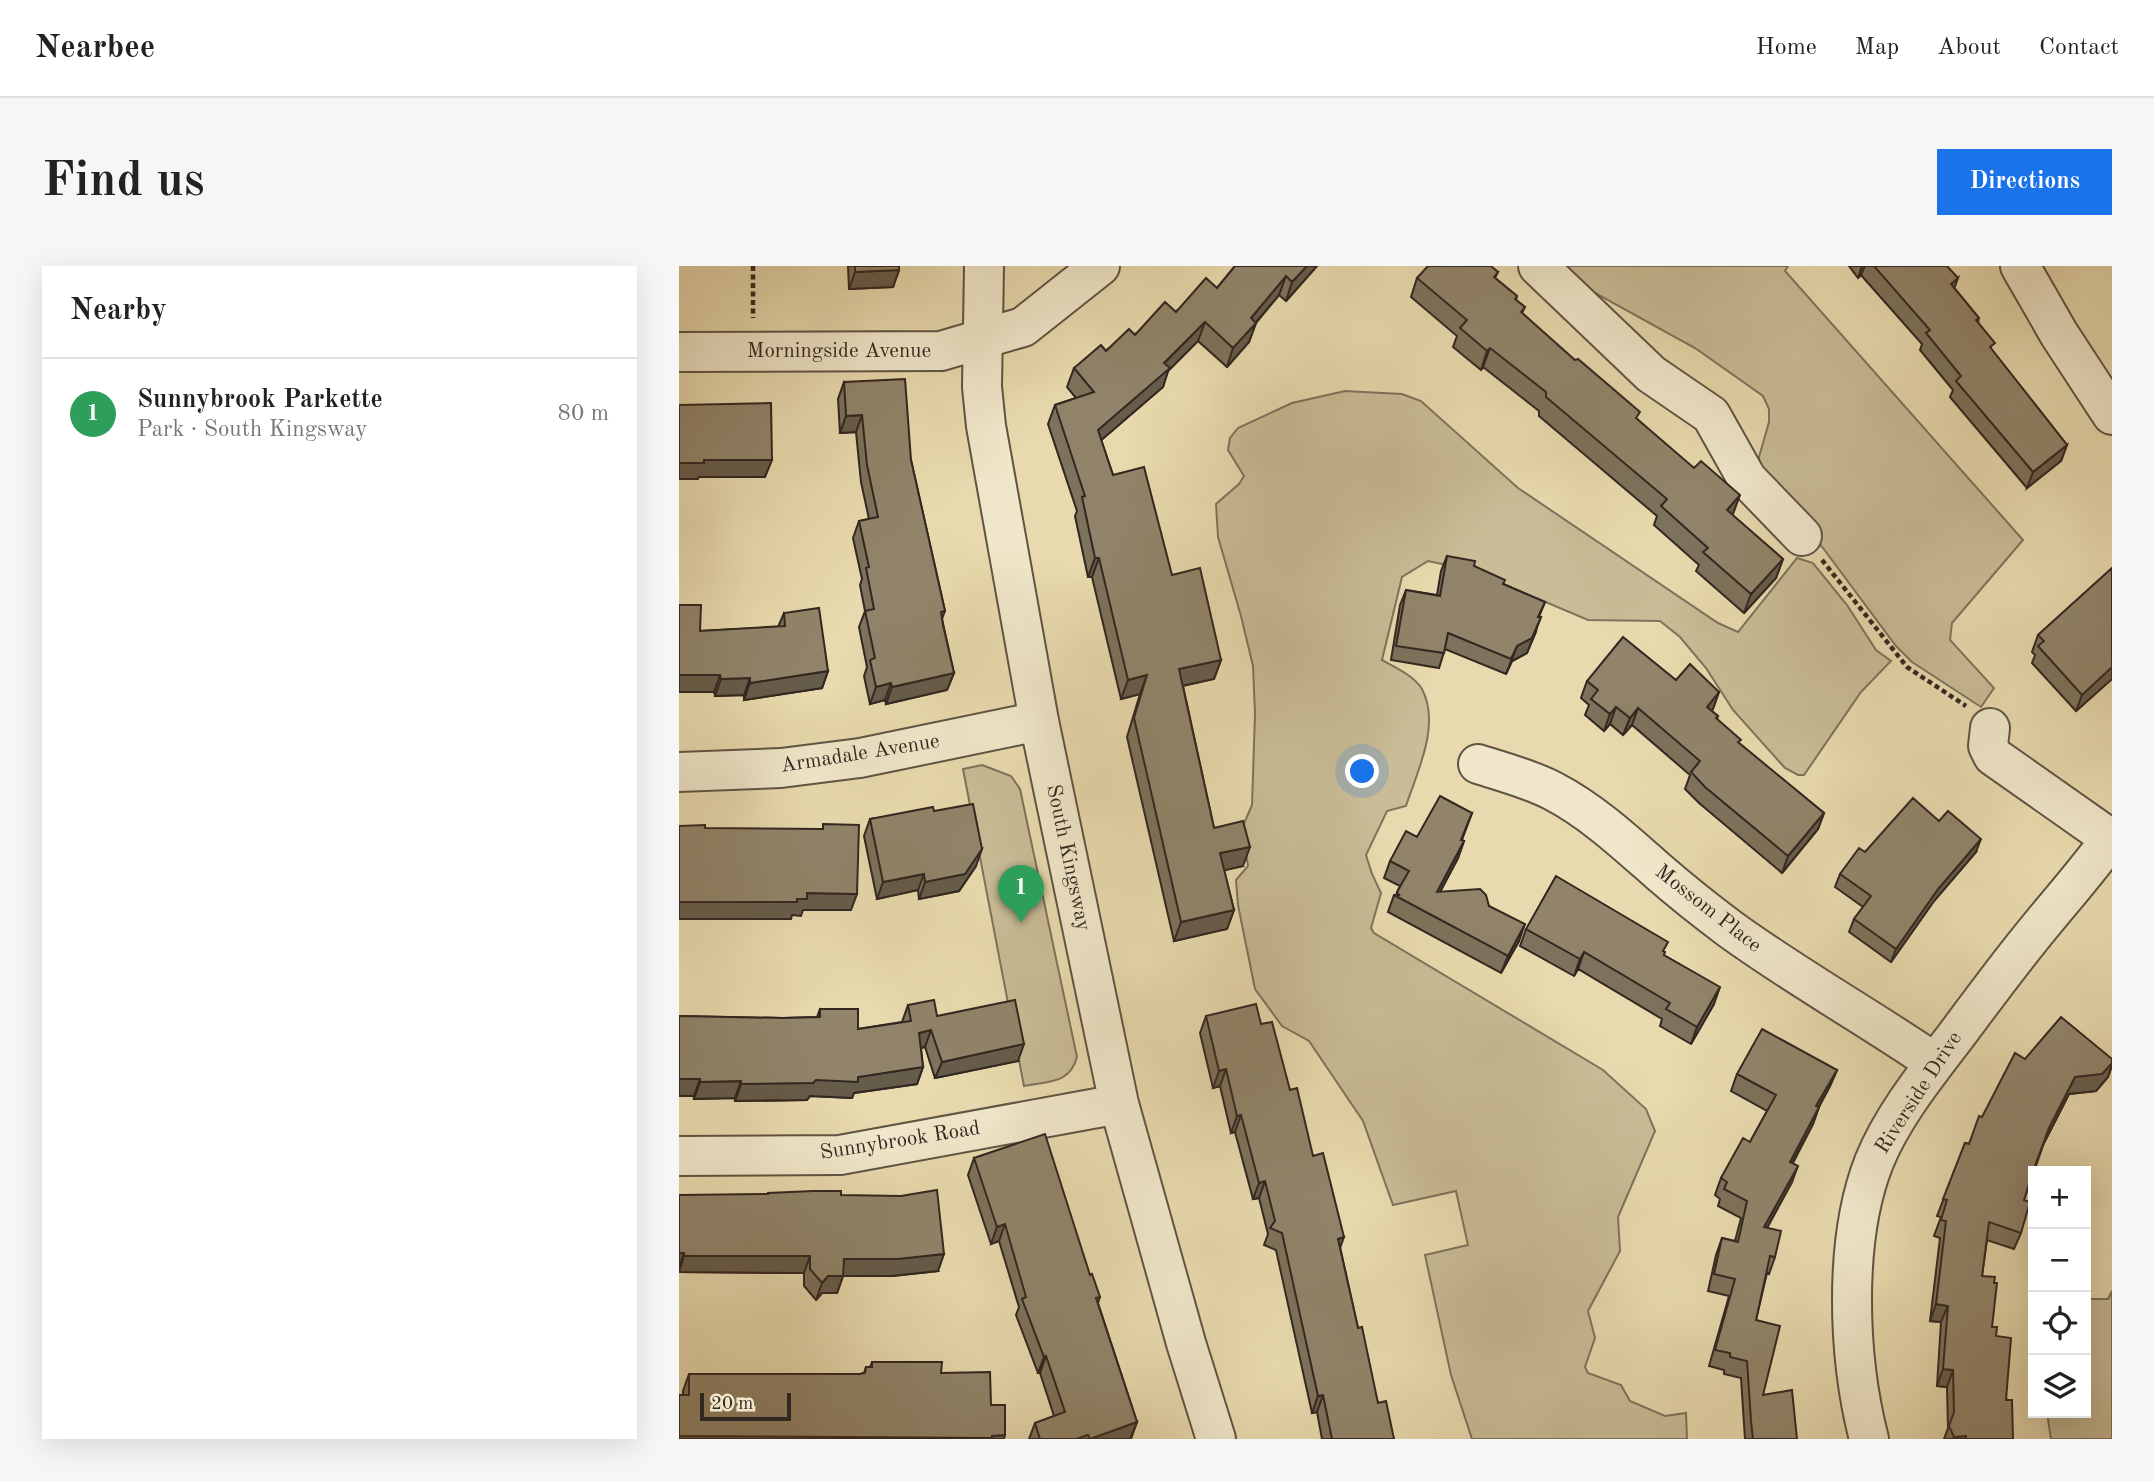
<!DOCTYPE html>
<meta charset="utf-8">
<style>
body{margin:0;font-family:"Old Standard TT",serif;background:#f6f6f6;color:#222}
.controls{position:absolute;right:21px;bottom:21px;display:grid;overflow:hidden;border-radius:0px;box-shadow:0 7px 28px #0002}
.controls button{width:63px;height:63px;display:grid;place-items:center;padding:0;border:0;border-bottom:2px solid #e0e0e0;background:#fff;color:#222;font:35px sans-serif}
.scale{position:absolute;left:21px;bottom:18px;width:91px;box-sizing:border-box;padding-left:7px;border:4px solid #322721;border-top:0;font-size:19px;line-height:24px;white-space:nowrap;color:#322721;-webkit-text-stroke:5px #f0e7ca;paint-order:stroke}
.you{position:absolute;left:684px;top:506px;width:24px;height:24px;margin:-18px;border:5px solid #fff;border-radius:50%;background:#1a73e8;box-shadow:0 0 0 10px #1a73e833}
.badge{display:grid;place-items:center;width:46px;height:46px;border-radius:50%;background:#1a73e8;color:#fff;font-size:23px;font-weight:700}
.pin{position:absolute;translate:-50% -58px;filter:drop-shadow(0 2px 4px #0008)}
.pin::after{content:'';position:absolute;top:37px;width:24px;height:21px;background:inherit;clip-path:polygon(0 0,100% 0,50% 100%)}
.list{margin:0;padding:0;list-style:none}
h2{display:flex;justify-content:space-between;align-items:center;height:91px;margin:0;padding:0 28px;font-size:30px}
h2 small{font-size:23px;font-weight:400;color:#767676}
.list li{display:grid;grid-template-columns:46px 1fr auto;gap:21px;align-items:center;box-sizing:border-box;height:112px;padding:0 28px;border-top:2px solid #e0e0e0}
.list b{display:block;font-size:26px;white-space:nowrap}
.list p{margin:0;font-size:23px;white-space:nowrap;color:#767676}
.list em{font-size:23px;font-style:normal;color:#767676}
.icon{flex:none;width:38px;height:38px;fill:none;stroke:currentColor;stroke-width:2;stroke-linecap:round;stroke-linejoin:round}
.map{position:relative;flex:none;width:1433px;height:1173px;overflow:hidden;border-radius:0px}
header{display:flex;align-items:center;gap:42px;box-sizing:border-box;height:98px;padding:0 35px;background:#fff;border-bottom:2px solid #e0e0e0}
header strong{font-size:33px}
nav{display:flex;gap:38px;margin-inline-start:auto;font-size:24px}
.intro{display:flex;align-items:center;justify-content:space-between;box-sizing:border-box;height:168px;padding:0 42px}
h1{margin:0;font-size:49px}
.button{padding:18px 32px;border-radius:0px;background:#1a73e8;color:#fff;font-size:24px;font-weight:700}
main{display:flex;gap:42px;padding:0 42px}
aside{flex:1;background:#fff;border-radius:0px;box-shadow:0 7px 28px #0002}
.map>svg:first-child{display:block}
.green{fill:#c9bc96;stroke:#7e725c;stroke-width:2}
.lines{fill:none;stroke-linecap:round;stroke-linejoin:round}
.minor-casing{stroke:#605444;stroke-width:42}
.path{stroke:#322721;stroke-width:4.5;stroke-dasharray:5 3.5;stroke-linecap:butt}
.minor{stroke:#f0e7ca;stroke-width:38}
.wall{fill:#7d725b;stroke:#322721;stroke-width:2}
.shaded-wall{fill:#665c4a;stroke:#322721;stroke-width:2}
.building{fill:#91846a;stroke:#322721;stroke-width:2}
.labels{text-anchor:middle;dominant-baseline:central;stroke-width:5;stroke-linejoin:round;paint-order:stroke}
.street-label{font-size:21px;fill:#322721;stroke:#f0e7ca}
</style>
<header>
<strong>Nearbee</strong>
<nav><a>Home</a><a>Map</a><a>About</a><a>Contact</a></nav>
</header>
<div class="intro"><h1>Find us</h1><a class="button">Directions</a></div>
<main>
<aside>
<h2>Nearby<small></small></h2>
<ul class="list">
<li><span class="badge" style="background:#2e9e5b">1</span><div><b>Sunnybrook Parkette</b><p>Park · South Kingsway</p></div><em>80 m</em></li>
</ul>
</aside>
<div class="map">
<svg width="1433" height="1173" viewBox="0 0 1433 1173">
<rect width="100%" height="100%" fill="#e8daae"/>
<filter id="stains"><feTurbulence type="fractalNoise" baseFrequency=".00286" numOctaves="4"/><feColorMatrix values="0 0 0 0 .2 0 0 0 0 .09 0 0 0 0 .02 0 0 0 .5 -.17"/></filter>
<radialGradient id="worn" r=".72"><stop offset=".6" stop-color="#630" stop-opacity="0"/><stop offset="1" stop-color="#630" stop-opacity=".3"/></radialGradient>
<path class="green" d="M884 0H1109L1106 5 1344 274 1273 357 1271 374 1315 422 1302 441 1233 396 1217 380 1144 282 1096 224 1081 202 1080 191 1090 156V143L1084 130 1016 82 907 22Z
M666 125 723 128 742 135 839 222 1039 357 1059 366 1118 292 1134 297 1168 339 1197 384 1212 395 1182 426 1125 509H1119L1106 502 1054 444 1027 402 1001 371 981 355 909 354 791 304 749 295 723 311 703 394C716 401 735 410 743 423 762 459 738 506 727 540L708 545 687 589 693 608 702 627 692 662 695 667 924 804 967 843 976 865 939 951 941 985 909 1045 916 1072 906 1101 909 1107 942 1119 951 1135 986 1150 1007 1147 1008 1173H793L772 1109 746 989 789 979 777 925 714 939 684 855 630 775 603 760 576 723 559 639 557 614 569 600 563 562 573 539 576 448 574 400 562 350 539 271 537 238 560 218 565 210 549 184 551 172 559 162 613 137Z
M303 499 332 510 341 523 398 791C391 818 369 815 345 820L284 503Z
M1433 1025V1173H1372L1368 1147H1407V1033H1429Z"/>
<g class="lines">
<defs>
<path id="minor" d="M305 0 303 121 307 160 360 455 440 838 507 1077 537 1173
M859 0 972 108 1032 149 1068 213 1123 270
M1341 0 1380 68 1433 149
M0 86 262 85 344 61 421 0
M1311 462 1309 480 1314 490 1432 573
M799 498C824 506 851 513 874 525 914 546 947 577 980 606 1003 626 1027 645 1051 663 1117 711 1189 751 1256 797
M0 506 102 502 181 492 360 455
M0 890 161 889 440 838
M1190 1173C1169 1092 1164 975 1195 896 1213 851 1247 809 1276 771 1300 739 1324 706 1350 674 1377 640 1407 607 1433 571"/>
</defs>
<use href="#minor" class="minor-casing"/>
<path class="path" d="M74 0V52
M1143 294 1228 401 1287 440"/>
<use href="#minor" class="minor"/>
</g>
<path class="wall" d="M169 0H220V4L214 21 170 23Z
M556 0H638L607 35 600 29 577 57 570 76 548 101 519 75 489 105 484 121 422 174 434 209 542 394 535 413 504 420 535 562 564 600 545 604 555 644 548 663 495 675 448 471 461 428 442 433 413 311H409L396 250 398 245 369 158 376 139 397 132 388 121 395 102 538 22Z
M1170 0H1268L1275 22 1300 52 1299 56 1313 84 1388 179 1382 195 1348 222 1271 131 1274 124 1241 84 1243 78 1182 9 1179 12Z
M819 6 816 12 838 30 837 34 846 41 843 47 959 154 1054 248 1053 249 1104 293 1097 312 1065 347 1017 305 1020 299 975 259 978 250 860 150V145L804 101 802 104 774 81 778 70 732 31 738 12Z
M165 116 232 194 266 345 263 353 275 407 268 424 207 438 206 434 191 438 185 410 188 401 180 361 186 345 181 319 183 313 174 272 180 255 190 253 182 216 177 166 161 167 159 133Z
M768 290 795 300 824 318 866 336 860 351 857 366 848 387 833 395 827 408 766 383 760 402 712 394 721 339 727 324 758 329 762 305Z
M1433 302V413L1397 445 1353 397 1356 389 1353 386 1359 369Z
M105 347 149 405 143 422 65 434V429L36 430 21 365 99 361Z
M997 414 1040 426 1033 445 1039 450 1038 453 1060 478 1145 547 1139 563 1103 607 1020 537 1006 523 1011 509 953 459 944 469 931 458 925 465 906 449 910 439 902 432 908 415Z
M255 545 297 600 280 625 240 633 239 624 198 633 185 570 191 553Z
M793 547 783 574 785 575 779 592 761 626 810 640 840 675 822 707 709 646 715 629H717L721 620 705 612 711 595 738 571Z
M1186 586H1297L1255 635 1212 696 1170 666 1175 653 1184 641 1156 621 1161 608Z
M847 663 985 686V689L1035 738 1012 778 981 760 983 753 899 703 895 710 841 680Z
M229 739 258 750 339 795 256 812 246 781 242 782 244 801 238 818 175 827 173 832 131 830 128 834 56 835V832L15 833 0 750 104 752 138 751 141 743 179 763 223 756Z
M527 750 582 758 611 824 634 890 661 981 679 1062 699 1137 715 1173H643L638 1146 633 1147 597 984 585 979 589 968 580 932 574 933 556 866 552 867 541 820 534 822 521 767Z
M1346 793H1433V800L1429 811 1417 825 1390 828 1365 877 1345 934 1342 967 1335 983 1308 974 1303 1010 1315 1017 1313 1061 1317 1070 1334 1173H1265L1269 1162 1268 1121 1258 1120 1262 1056 1251 1055 1261 972 1255 970 1262 951 1258 950 1286 877 1290 878 1303 851Z
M1158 804 1151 820 1140 841 1134 858 1114 897 1113 916 1088 962 1096 991 1090 1008 1088 1007 1077 1054 1084 1129 1118 1173H1066L1062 1112 1045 1108V1104L1030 1100 1050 1030 1029 1025 1037 989 1043 972 1056 975 1062 952 1039 940 1041 933 1036 929 1042 912 1071 876 1088 845 1052 825 1058 808Z
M295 892 411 1009 421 1031 419 1037 458 1156 452 1173H350L356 1157 375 1150 361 1107H359L337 1049 340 1041 320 975 312 978 289 909Z
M0 929H162L259 1005 213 1010H164L158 1027H143L137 1034 125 1020V1007L0 1006Z
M193 1096 262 1107 312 1139 4 1129V1125L10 1108H181L185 1107 187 1101H191Z"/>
<path class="shaded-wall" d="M628 0H638L607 35 613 16Z
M1183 0H1186L1182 9 1179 12Z
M220 4 214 21 170 23 176 6Z
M607 10 600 29 567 68 577 57 570 76 548 101 554 82 572 52Z
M1279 12 1273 29 1272 18Z
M526 56 519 75 489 105 484 121 412 183 419 164Z
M811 82 804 101 802 104 808 85Z
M183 149 177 166 161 167 167 150Z
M1388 179 1382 195 1348 222 1354 206Z
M25 194H93L86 211H20L19 213H0V197Z
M1061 229 1054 248 1041 263 1048 244Z
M416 292H420L413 311H409Z
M1104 293 1097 312 1065 347 1072 328Z
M862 351 848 387 833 395 827 408 838 380Z
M542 394 535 413 493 422 500 403Z
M1433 401V413L1397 445 1403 429Z
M149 405 143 422 65 434 71 417Z
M275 407 268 424 207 438 213 421Z
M0 409H41L35 426H0Z
M468 409 461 428 442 433 449 414Z
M71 412 65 429 36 430 42 413Z
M212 417 206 434 191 438 197 421Z
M1040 426 1034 443 1022 458 1028 441Z
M937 441 931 458 925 465 931 448Z
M959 442 953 459 944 469 951 452Z
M1145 547 1139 563 1103 607 1109 590Z
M1302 573 1297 586 1255 635 1212 696 1217 683 1259 623Z
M785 575 779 592 752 643 758 626Z
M571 581 564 600 534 607 541 587Z
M303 583 297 600 280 625 240 633 246 616Z
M245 608 239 624 198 633 204 616Z
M128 627 178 628 172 644H124L122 650 113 649 112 653H0V636L118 633Z
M555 644 548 663 495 675 502 656Z
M846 658 840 675 822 707 829 690Z
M905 686 899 703 895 710 901 693Z
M1041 721 1035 738 1012 778 1018 761Z
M252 764 246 781 234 783 240 767Z
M345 778 339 795 256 812 263 796Z
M1433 797 1429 811 1417 825 1390 828 1364 879 1370 862 1396 811Z
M244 801 238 818 175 827 173 832 131 830 128 834 56 835 62 818 179 811Z
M547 803 541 820 534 822 540 805Z
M1158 804 1151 820 1131 857 1137 840Z
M0 813H21L15 830H0Z
M62 815 56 832 15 833 21 816Z
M1140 841 1134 858 1105 912 1111 896Z
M562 849 556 866 552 867 558 850Z
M1119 900 1113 916 1079 978 1085 961Z
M586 915 580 932 574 933 580 917Z
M326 958 320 975 312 978 318 961Z
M665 971 659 988V973Z
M0 987H5L0 1002Z
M265 988 259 1005 213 1010H159L165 993Z
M5 990H131L125 1007 0 1006Z
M149 1010H164L158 1027H143L137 1034 143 1017Z
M1257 1038 1269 1040 1262 1056 1251 1055Z
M367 1090 361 1107H359L365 1091Z
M1264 1103 1274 1104 1268 1121 1258 1120Z
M644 1129 638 1146 633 1147 639 1130Z
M458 1156 451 1173H411Z
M326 1169 325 1173H0V1170Z
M1287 1170 1286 1173H1274L1275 1171Z"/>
<path class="building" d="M176 0H220V4L176 6Z
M556 0H628L613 16 607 10 572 52 577 57 554 82 526 56 485 97 491 102 419 164 434 209 465 201 493 309 521 302 542 394 500 403 535 562 564 555 571 581 541 587 555 644 502 656 455 452 468 409 449 414 420 292H416L403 231 406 230 376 139 415 126 395 102 422 79 427 85 450 63 456 69 486 36 497 46 527 12 538 22Z
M749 0H812L819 6 815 11 838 30 836 33 846 41 842 46 896 94 899 93 961 146 957 152 1015 202 1022 195 1061 229 1048 244 1104 293 1072 328 1024 286 1029 282 982 240 988 233 867 131V126L811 82 808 85 781 62 788 54 738 12Z
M1195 0H1268L1279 12 1272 18 1300 52 1297 54 1316 77 1311 81 1388 179 1354 206 1277 115 1282 110 1247 67 1251 64Z
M226 113 232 194 266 345 262 346 264 359 275 407 213 421 212 417 197 421 191 394 196 392 186 345 195 343 187 302 190 301 180 255 199 251 188 199 183 149 167 150 165 116Z
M92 137 93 194H25V197H0V139Z
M768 290 796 295 795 300 826 314 824 318 866 336 859 351H862L853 372 838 380 832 393 769 367 765 387 717 380 727 324 761 330Z
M1433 302V401L1403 429 1359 380 1365 375 1359 369Z
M0 339H22L21 365 106 360 105 347 140 342 149 405 71 417V412L42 413 41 409H0Z
M944 371 997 414 1011 398 1040 426 1028 441 1039 450 1037 452 1062 474 1059 476 1145 547 1109 590 1026 521 1012 506 1021 495 959 442 951 452 937 441 931 448 912 433 919 424 908 415Z
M761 530 793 547 782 574 785 575 758 626 801 623 807 629 810 640 846 658 829 690 715 629H720L718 626 730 605 711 595 727 565 738 571Z
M1234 532 1260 555 1269 545 1302 573 1259 623 1217 683 1175 653 1192 630 1161 608 1180 582 1186 586Z
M294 538 303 583 286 608 246 616 245 608 204 616 191 553 254 541 255 545Z
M144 558 180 559 178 628 128 627V633H118V636H0V560L26 559V562L144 563Z
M877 610 989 676 984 685 986 686 985 689 1041 721 1018 761 987 743 991 737 905 686 901 693 847 663Z
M255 734 258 750 336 734 345 778 263 796 252 764 240 767 244 801 179 811V816L137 814 134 817 62 818V815L21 816V813H0V750L104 752 141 751V743H179V763L232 755 229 739Z
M577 738 582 758 593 756 611 824 618 822 634 890 644 887 665 971 659 973 679 1062 683 1061 699 1137 707 1135 715 1173H653L644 1129 639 1130 603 967 591 962 596 955 586 915 580 917 562 849 558 850 547 803 540 805 527 750Z
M1382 751 1433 793V797L1423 808 1396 811 1370 862 1354 905 1345 934 1351 936 1342 967 1310 956 1303 1010 1316 1011 1315 1017H1318L1313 1061H1318L1317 1070 1332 1072 1327 1134H1333L1334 1173H1287V1170L1275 1171 1270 1160 1275 1146 1274 1104 1264 1103 1269 1040 1257 1038 1267 955 1262 954 1268 934 1264 933 1286 877 1290 878 1300 850 1303 851 1336 787 1346 793Z
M1083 763 1158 804 1137 840 1140 841 1111 896 1119 900 1085 961 1102 965 1096 991 1091 990 1077 1054 1101 1060 1084 1129 1113 1124 1118 1173H1074L1072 1155 1068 1095 1051 1091V1087L1036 1084 1056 1013 1035 1008 1043 972 1059 976 1068 935 1045 923 1048 916 1042 912 1064 872 1071 876 1097 829 1058 808Z
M366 868 411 1009 413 1008 421 1031 417 1032 458 1156 411 1173 409 1169 397 1173H361L356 1157 386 1146 367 1090 365 1091 343 1033 347 1031 326 958 318 961 295 892Z
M258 924 265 988 219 993H165L164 1010H149L143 1017 131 1003V990H5V987H0V929L89 928V927L134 925H162V929L222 930Z
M193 1096H263L262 1107 311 1106 312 1139H326V1169L313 1170V1172L0 1170V1129H10V1108H181L186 1107 187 1101H193Z"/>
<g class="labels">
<g class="street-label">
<text x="160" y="85">Morningside Avenue</text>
<text transform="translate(181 488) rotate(-9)">Armadale Avenue</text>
<text transform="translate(389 592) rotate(78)">South Kingsway</text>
<text transform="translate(1029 643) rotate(38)">Mossom Place</text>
<text transform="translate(1240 827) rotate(-57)">Riverside Drive</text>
<text transform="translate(221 875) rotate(-9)">Sunnybrook Road</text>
</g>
</g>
<rect width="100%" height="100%" filter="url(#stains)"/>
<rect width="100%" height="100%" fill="url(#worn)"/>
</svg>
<div class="controls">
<button>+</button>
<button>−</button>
<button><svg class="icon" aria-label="locate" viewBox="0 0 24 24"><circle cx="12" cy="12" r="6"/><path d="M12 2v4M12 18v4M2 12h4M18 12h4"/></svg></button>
<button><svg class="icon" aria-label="layers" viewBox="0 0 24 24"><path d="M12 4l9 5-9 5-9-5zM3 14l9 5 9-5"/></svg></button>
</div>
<div class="scale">20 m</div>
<div class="you"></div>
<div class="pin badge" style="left:342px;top:657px;background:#2e9e5b">1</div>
</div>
</main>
